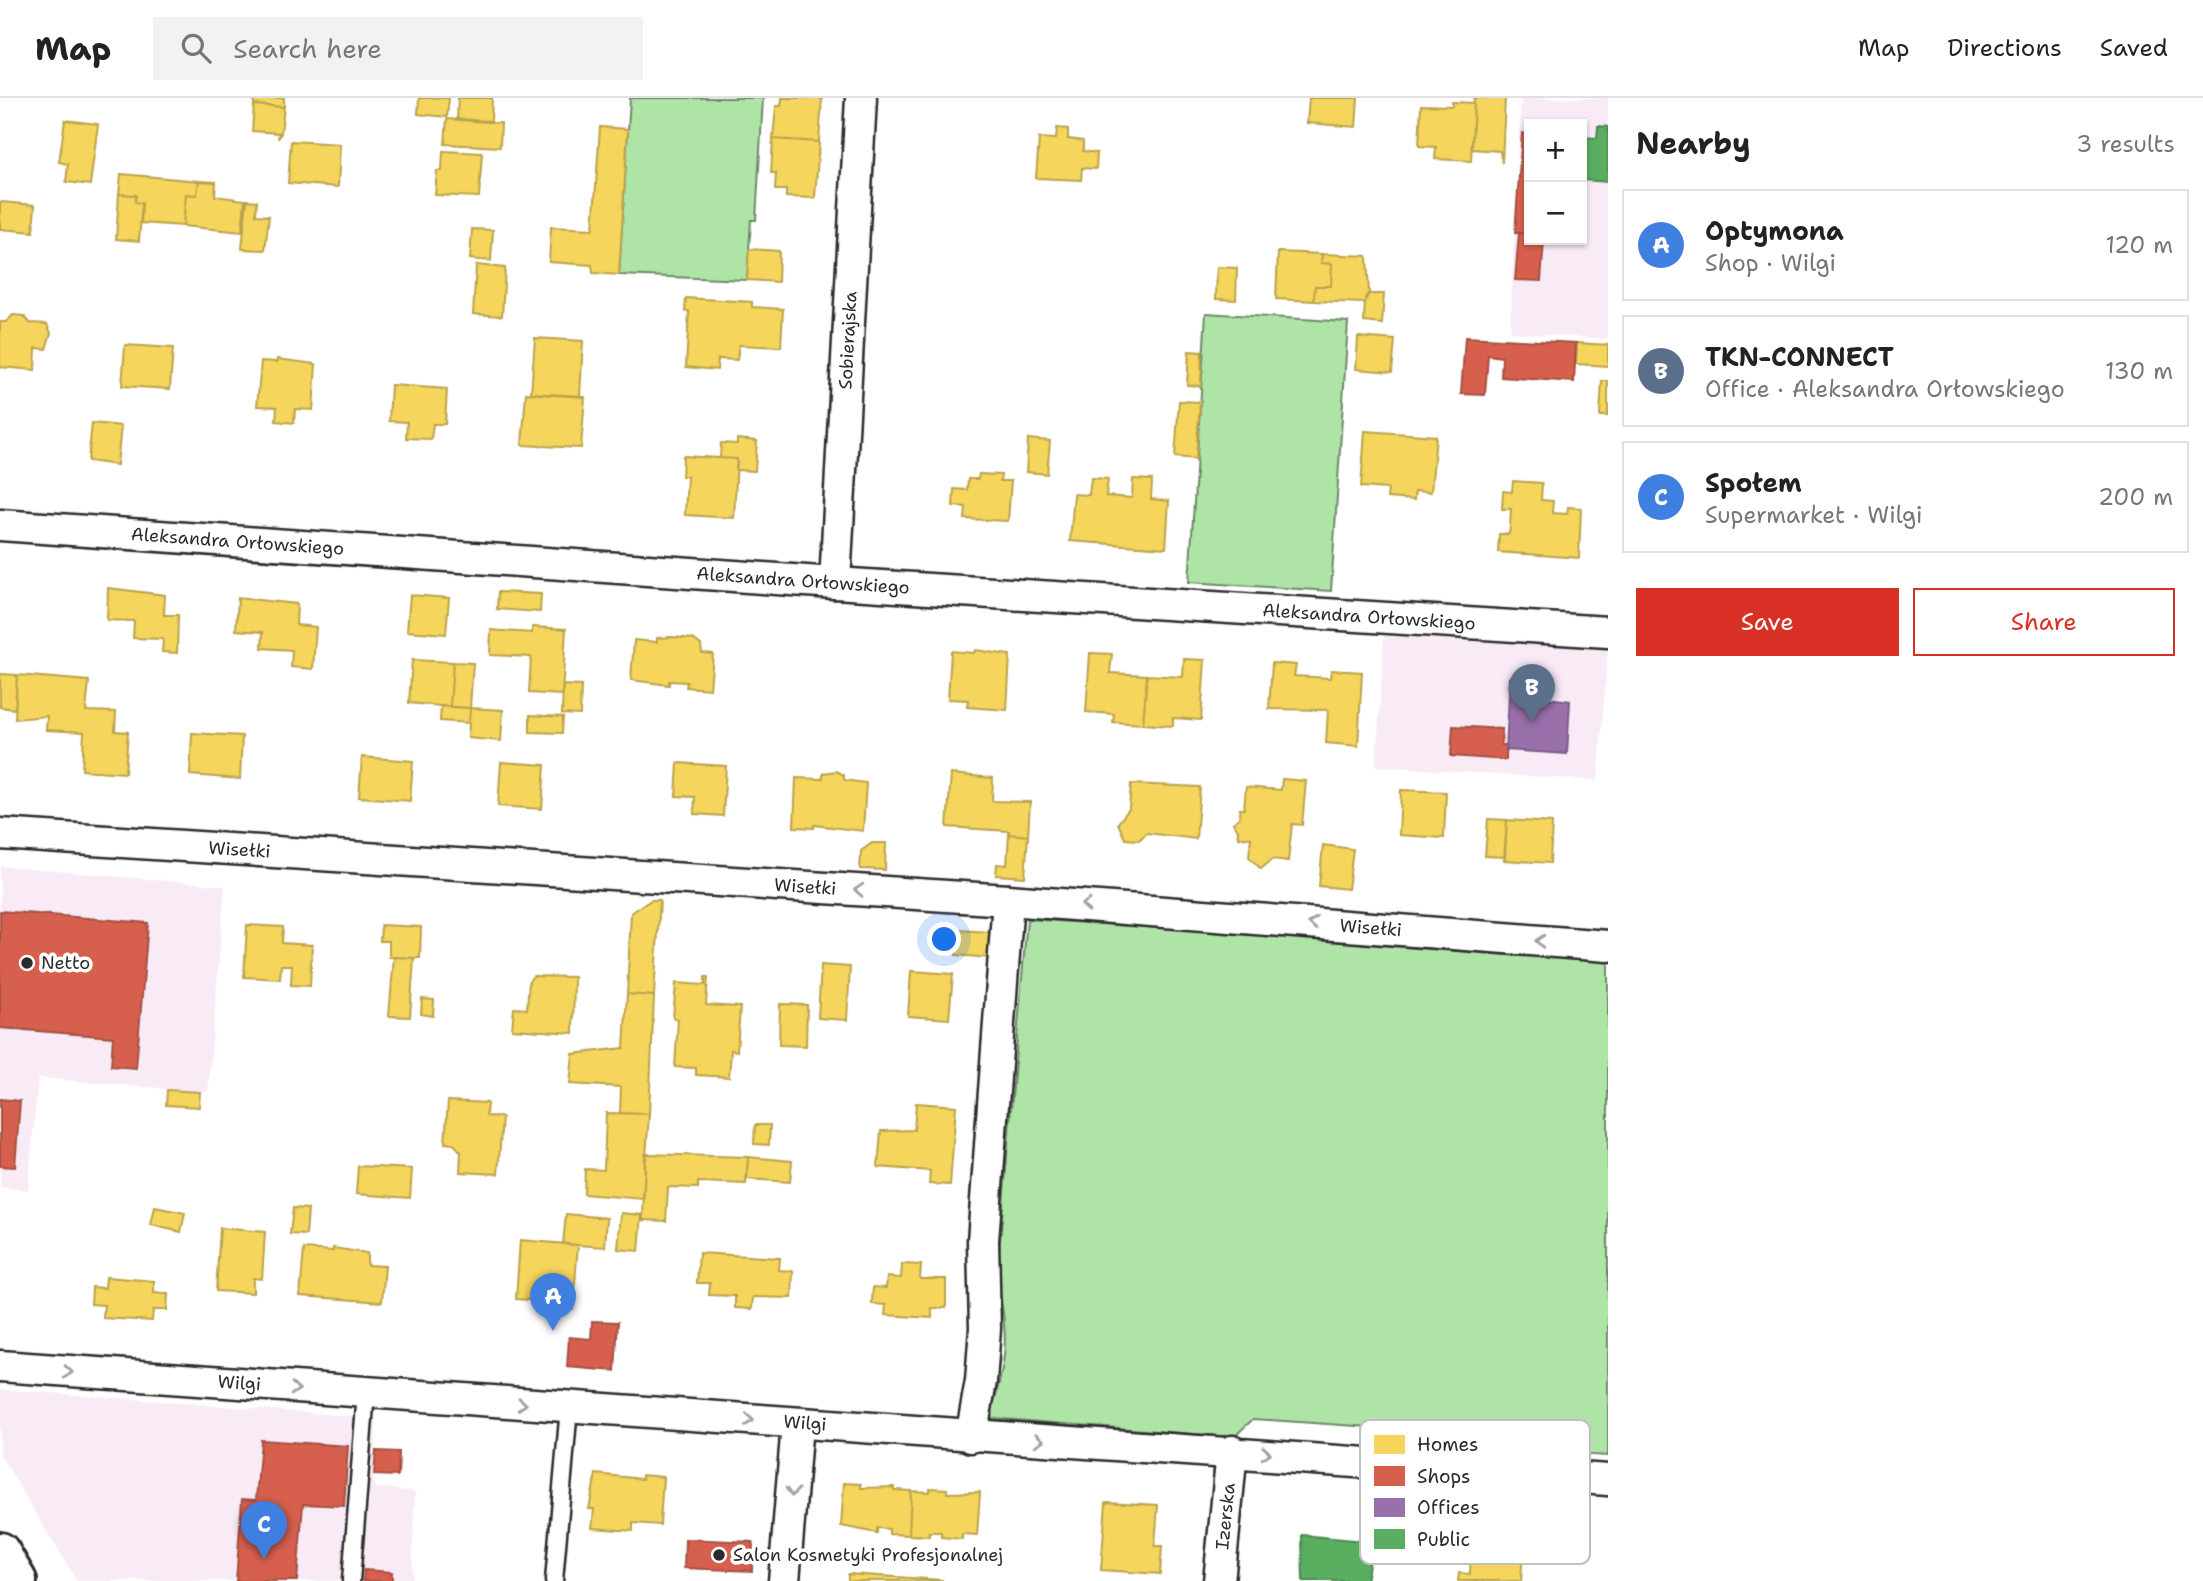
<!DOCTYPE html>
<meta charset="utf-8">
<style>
body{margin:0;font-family:"Shantell Sans",sans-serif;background:#f2f2f2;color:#222}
.controls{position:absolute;right:21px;top:21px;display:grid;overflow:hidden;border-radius:0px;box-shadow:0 2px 5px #0004}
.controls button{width:63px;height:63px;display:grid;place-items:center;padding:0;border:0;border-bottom:2px solid #e0e0e0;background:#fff;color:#222;font:35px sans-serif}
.you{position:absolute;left:945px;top:842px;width:24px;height:24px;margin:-18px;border:5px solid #fff;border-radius:50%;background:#1a73e8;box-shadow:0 0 0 10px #1a73e833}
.badge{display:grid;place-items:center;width:46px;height:46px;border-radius:50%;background:#d93025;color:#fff;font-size:23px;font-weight:700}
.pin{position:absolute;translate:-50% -58px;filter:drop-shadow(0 2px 4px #0008)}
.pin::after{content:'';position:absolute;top:37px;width:24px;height:21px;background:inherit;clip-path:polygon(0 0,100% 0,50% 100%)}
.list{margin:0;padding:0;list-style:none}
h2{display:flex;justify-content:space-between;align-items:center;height:91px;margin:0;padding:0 28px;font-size:30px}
h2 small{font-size:23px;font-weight:400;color:#767676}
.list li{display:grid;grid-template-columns:46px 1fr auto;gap:21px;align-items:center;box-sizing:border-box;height:112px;margin:0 14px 14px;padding:0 14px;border:2px solid #e0e0e0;border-radius:0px}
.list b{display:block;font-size:26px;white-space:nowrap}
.list p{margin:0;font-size:23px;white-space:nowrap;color:#767676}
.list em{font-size:23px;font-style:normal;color:#767676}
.actions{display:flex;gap:14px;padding:21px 28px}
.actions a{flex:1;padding:16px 0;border:2px solid #d93025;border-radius:0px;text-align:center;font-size:24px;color:#d93025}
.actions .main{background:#d93025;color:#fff}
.icon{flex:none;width:38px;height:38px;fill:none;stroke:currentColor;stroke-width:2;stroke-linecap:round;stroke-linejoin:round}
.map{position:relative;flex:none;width:1608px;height:1483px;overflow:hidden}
header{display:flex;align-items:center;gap:42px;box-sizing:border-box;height:98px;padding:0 35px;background:#fff;border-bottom:2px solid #e0e0e0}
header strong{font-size:33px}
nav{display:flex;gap:38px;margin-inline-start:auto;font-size:24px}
.search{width:490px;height:63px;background:#f2f2f2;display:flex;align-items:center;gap:18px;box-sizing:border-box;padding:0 24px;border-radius:0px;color:#767676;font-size:26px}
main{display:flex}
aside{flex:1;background:#fff}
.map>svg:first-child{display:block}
.built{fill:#f8ebf6;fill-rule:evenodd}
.green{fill:#afe4a7;stroke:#6d8869;stroke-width:2}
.homes{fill:#f6d55c;stroke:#b9a24d;stroke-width:2}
.shops{fill:#d6604d;stroke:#a35043;stroke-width:2}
.offices{fill:#9970ab;stroke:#785b85;stroke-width:2}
.public{fill:#5aae61;stroke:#4c8751;stroke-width:2}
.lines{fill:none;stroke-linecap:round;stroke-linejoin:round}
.service-casing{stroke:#2b2b2b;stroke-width:21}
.minor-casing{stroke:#2b2b2b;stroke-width:35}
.secondary-casing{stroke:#2b2b2b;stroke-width:44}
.service{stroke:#fff;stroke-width:16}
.minor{stroke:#fff;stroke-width:30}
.secondary{stroke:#fff;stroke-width:38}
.oneway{stroke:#a0a0a0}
.poi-dot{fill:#2b2b2b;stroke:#fff;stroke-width:2.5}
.labels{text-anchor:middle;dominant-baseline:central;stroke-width:7;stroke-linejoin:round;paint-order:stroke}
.street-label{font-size:18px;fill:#2b2b2b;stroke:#fff}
.poi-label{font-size:18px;fill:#2b2b2b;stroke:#fff;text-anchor:start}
.key{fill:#fff;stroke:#bfbfbf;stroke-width:2}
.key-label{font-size:19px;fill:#2b2b2b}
</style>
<header>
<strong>Map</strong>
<div class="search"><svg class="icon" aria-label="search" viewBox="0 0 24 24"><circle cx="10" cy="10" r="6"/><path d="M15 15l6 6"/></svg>Search here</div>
<nav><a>Map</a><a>Directions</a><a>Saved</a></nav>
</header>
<main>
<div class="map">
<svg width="1608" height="1483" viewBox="0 0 1608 1483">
<rect width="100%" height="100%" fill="#fff"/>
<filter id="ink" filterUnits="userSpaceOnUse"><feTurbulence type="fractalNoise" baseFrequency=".0143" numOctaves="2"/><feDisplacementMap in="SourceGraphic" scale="14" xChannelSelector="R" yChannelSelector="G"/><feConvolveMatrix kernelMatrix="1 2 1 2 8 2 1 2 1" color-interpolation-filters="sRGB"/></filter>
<g filter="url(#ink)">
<path class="built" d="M1521 0H1608V241L1510 234ZM1529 26H1582V142H1529Z
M1384 538 1608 551 1598 683 1376 668Z
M0 768 225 788 208 994 38 980 28 1092 0 1089Z
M0 1291 376 1320 374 1389 415 1394 412 1483H77L0 1357Z"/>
<path class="green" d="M630 0H763L756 122H751L747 182 619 177Z
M1206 215 1348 224 1331 493 1189 484Z
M1027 821 1608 860V1358L1442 1348 1429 1333 1253 1321 1234 1339 989 1320C1008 1261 1009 1239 997 1178Z"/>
<path class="homes" d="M254 0H284V9L254 7Z
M419 0H449L447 19 418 16Z
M458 0H492L491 23 457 21Z
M782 0H822L819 44 773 41 776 8H781Z
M1309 0H1358L1356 29 1307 25Z
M1474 0H1505L1502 65 1500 53 1472 51Z
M1452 4 1474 5 1471 63 1435 61 1436 49 1419 48 1421 7 1452 8Z
M254 7 284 9 281 35 278 41 279 35 252 33Z
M447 21 501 25 500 49 445 46Z
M65 22 98 26 90 87 66 84 68 66 59 64Z
M600 29 628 31 619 177 593 175 592 167 549 164 551 129 593 131Z
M1057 30 1068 31V41L1083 43V53L1097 55 1096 71 1082 70 1081 82 1036 80 1039 40 1056 41Z
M773 41 819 44 815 100 786 99V92H775L776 75H771Z
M291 43 340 46 338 89 288 85Z
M443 53 482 55 479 99 435 97 437 73H442Z
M121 76 199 83 197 97 186 96 183 128 141 125 142 105 135 104 136 97 119 96Z
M199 83 216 84 215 98 245 102 242 134 183 128 186 96 197 97Z
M119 96 136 97 135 104 142 105 139 143 116 141Z
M247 102 257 103 256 117 269 118 265 152 242 151Z
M0 104 35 107 33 134 0 131Z
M472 131 493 132 491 163 470 161Z
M749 151 779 153 778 184 747 182Z
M1278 154 1322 156 1321 165 1332 166 1331 188H1315L1314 203 1276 201Z
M1322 156 1367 158 1369 195 1364 205 1314 203 1315 188H1331L1332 166 1321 165Z
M476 167 505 170 502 218 473 216Z
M1217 169 1237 170 1236 202 1216 201Z
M1368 196H1384L1382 226 1364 224 1365 200Z
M686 200 752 204V209L783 211 781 249 739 247 737 262 718 261 717 272 686 269 689 213H685Z
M13 217 24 218 30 225 47 226 51 235 46 251 36 250 35 272 0 269V224H6Z
M1358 239 1395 242 1392 274 1356 271Z
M535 240 583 243 580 298 531 295Z
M1577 245 1608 247V268L1576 266Z
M125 247 173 250 170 291 122 288Z
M1189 253 1202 254 1201 288 1187 287Z
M277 261 316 266 313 312 295 311 294 325 276 323 277 309 257 308 261 263 277 264Z
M1602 283H1608V318H1600Z
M391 287 447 291 445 326H433L431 341 406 340 407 324 389 323Z
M526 295 585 299 581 350 522 347Z
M1179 303 1200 304 1196 361 1175 359Z
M92 325 121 328 117 367 88 363Z
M1365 333 1436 338 1431 394 1415 393 1414 402 1387 400 1388 391 1361 389Z
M737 341 757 343 755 373 736 372 737 361 720 360 721 345 737 346Z
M1028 341 1050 343 1047 376 1026 374Z
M683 358 737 361 734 420 685 417 687 378H682Z
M979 376 1001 377 1000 383H1011L1008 423 965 421 966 409 953 408 954 391 967 392 968 381H978Z
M1091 380 1108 381 1106 398 1132 400 1133 381 1152 382 1151 401 1169 403 1166 450 1070 443 1074 396 1089 397Z
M1513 383 1542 385 1541 402 1553 403 1552 415 1567 416 1568 409 1581 410 1579 460 1498 454 1499 436H1509L1510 428 1511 411H1502L1503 393 1512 394Z
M108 490 165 497 164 517H178L177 555 162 554 163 541 133 540 134 523 107 522Z
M498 494 541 496 540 514 497 511Z
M410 497 449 500 446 536 407 533Z
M238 500 297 506 296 527 316 529 313 571 291 569 292 552 262 550 263 534 236 532Z
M532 529 566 531 562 597 529 595 531 559 490 557 491 532 532 535Z
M673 539 693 541 701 547 702 555 713 556 710 591 686 589 687 584 669 583V587L631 582 634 542 657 544V540Z
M975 552 1010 557 1007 612 967 609 968 602 948 601 951 553 974 555Z
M1090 555 1112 556 1110 575 1147 577 1143 626 1113 624 1114 616 1086 614Z
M1184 561 1205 562 1201 622 1173 620V628L1143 626 1147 577 1183 579Z
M412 562 453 564 450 609 409 605Z
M453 564 473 565 470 610 450 609Z
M1272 565 1296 567 1294 578 1330 580 1331 572 1362 574 1358 648 1326 645 1328 612 1269 611Z
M0 576 17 577 15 611 0 609Z
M17 577 89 583 86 613 116 614 115 633 128 634 125 675 82 672 84 634 46 632 47 618 15 621Z
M563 587 581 588 580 617 562 616Z
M441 608 470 610 469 625 440 623Z
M470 610 503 612 501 643 468 640Z
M530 617 563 619 562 635 530 634Z
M192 635 242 638 240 681 190 677Z
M362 659 413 663 410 703 359 699Z
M501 664 545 667 542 711 498 708Z
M678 665 726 668 723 718 694 716 695 699 676 698Z
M836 673 844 677V682L866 685 863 733 814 727V730L794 729 796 680 822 681 824 675Z
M951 676 993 680 992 703 1030 704 1028 738 1009 736V733L947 729Z
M1282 681 1306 683 1302 727 1292 726 1288 763 1273 761 1261 771 1249 759 1251 740 1238 739V732L1233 725 1239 720 1240 711H1244L1246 689 1281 692Z
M1131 686 1200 689 1196 741 1147 735 1139 742 1125 741 1118 725 1129 711Z
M1401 692 1446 694 1444 740 1399 737Z
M1488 721 1507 722 1505 759 1485 758Z
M1507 722 1552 725 1550 765 1504 762Z
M1009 736 1028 738 1025 779 996 777 997 766 1007 767Z
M872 745H886L885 772 860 771 861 753Z
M1323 747 1353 751 1348 791 1319 788Z
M651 802H660L654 898 627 896 631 815Z
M247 827 283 829 282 845 312 847 310 888 291 887 292 867H281L280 881 244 879Z
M381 827 421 829 420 860 389 859V843H380Z
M957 832 991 834 990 860 956 857Z
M394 859 414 860 410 919 389 918Z
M821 867 850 869 847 922 818 920Z
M911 873 953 876 949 921 908 918Z
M533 878 574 879 573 935 512 931 514 910 527 911 529 883Z
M705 879H708L706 907 740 909 737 953 731 952 729 979 696 977V970L675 969 678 921 673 920 676 885 705 887Z
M627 896 654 898 649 1016 620 1015 621 989 570 986 573 956 624 950Z
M422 901 434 902 433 918 421 916Z
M780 906 807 907 806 948 779 947Z
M167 992 200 994 199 1009 166 1007Z
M448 1003 487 1005 486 1018 502 1019 498 1076 460 1074 461 1054 454 1046 445 1045Z
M916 1005 956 1008 950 1087 929 1086 930 1073 878 1069 881 1033 914 1032Z
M606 1015 649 1016 643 1101 584 1096 585 1071 604 1072Z
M755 1027H770L769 1047 754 1046Z
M645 1056 748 1059 746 1086 698 1084V1090L668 1089 666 1123 643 1122Z
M748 1059 792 1063 790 1084 747 1081Z
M358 1068 412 1071 410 1100 356 1096Z
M155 1109 185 1115 181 1134 151 1127Z
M293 1110 308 1111 306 1137 290 1136Z
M621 1115 642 1117 639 1153 618 1151Z
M566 1116 607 1120 605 1149 563 1146Z
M220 1130 265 1134 262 1181 253 1180V1195L216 1193Z
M520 1142 578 1147 573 1211 544 1209 545 1203 516 1201Z
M333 1150 367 1155V1167L385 1168 382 1204 300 1198 304 1151 333 1153Z
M699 1155 780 1160 779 1172 793 1173 792 1200 753 1199 752 1211 735 1210V1198L709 1197 710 1185H697Z
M902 1166 921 1167 920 1181H946V1210H932V1220L885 1217 886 1207 872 1206 873 1189 886 1190 887 1179 901 1180Z
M106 1179 154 1183V1195L168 1196 167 1212H153L152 1223 103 1220 104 1207 91 1206 92 1189 105 1190Z
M596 1376 642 1381V1377L663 1379 660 1427 633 1425V1433L592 1430 594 1411H589Z
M844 1385 861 1386V1390L894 1389V1392L911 1393 909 1437 889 1436V1431L877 1430V1435L841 1428Z
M930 1390 947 1391V1395L980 1394 977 1437 962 1436V1441L941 1439V1434H929V1438L909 1437 911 1393 930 1394Z
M1106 1404 1158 1407 1155 1448H1162L1160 1476 1101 1472Z
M1471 1449 1523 1452 1521 1483H1458L1459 1475 1470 1476Z
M848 1476 942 1482V1483H848Z"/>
<path class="shops" d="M1522 35 1529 36V136L1515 135Z
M1519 135 1529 136V142H1544L1541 183 1515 182Z
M1465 239 1576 245 1574 284 1501 279 1502 259 1488 257 1485 297 1461 296Z
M1453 628 1502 631 1501 647H1506V662L1451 658Z
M0 813 148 825 136 970 111 968 113 939 0 930Z
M0 1001 20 1003 15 1069 0 1068Z
M592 1223 618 1224 615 1273 567 1269 569 1239 591 1241Z
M261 1342 348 1348 344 1408 303 1406 297 1483H236L242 1401 256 1402Z
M376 1353 399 1354 398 1378 374 1377Z
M685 1441 753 1444 752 1473 684 1470Z
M364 1472 392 1474V1483H363Z"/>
<path class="offices" d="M1510 579 1531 580 1530 598 1570 603 1567 656 1506 652Z"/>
<path class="public" d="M1598 28 1608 29V84L1582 82V39L1597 40Z
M1302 1437 1373 1444 1366 1483H1303Z"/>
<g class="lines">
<defs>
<path id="service" d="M351 1483 366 1295
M554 1483 569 1309"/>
<g id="minor">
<path id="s1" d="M0 427 835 485 1608 534"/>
<path id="s2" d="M835 485 861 0"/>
<path id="s3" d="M0 736 1008 802 1608 848"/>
<path id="s4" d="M0 1268 1608 1382"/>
<path d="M971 1339 981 1283 985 1230 983 1143 1008 802"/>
<path d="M784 1483 797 1326"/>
<path id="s5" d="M1219 1483 1232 1353"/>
</g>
<path id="secondary" d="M0 1454 17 1483"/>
</defs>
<use href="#service" class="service-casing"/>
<use href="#minor" class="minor-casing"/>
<use href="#secondary" class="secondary-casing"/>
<use href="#service" class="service"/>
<use href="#minor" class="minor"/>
<use href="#secondary" class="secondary"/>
</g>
<defs><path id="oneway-chevron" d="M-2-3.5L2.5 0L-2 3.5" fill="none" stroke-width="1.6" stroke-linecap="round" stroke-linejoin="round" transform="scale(1.75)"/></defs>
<g class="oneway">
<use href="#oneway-chevron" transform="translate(859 792) rotate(-176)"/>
<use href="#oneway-chevron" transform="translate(1086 807) rotate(-176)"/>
<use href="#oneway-chevron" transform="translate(1313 825) rotate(-176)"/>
<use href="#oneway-chevron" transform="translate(1540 843) rotate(-175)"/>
<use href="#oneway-chevron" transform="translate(68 1274) rotate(4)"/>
<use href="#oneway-chevron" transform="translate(295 1291) rotate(4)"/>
<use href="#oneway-chevron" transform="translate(522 1306) rotate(4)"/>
<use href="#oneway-chevron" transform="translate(749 1322) rotate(4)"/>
<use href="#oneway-chevron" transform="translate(1039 1342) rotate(3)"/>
<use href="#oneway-chevron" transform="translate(1266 1355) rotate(4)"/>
<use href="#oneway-chevron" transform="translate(792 1394) rotate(95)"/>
</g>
</g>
<g class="poi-dot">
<circle cx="27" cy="865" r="7"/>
<circle cx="719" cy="1457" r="7"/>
</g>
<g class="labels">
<g class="street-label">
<text stroke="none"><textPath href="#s2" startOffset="243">Sobierajska</textPath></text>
<text stroke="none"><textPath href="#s1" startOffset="238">Aleksandra Orłowskiego</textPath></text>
<text stroke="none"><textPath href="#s1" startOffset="805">Aleksandra Orłowskiego</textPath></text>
<text stroke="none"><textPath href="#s1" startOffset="1372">Aleksandra Orłowskiego</textPath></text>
<text stroke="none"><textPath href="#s3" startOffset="240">Wisełki</textPath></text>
<text stroke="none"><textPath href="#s3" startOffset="807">Wisełki</textPath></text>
<text stroke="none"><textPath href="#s3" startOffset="1374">Wisełki</textPath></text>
<text stroke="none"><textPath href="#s4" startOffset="240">Wilgi</textPath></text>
<text stroke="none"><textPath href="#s4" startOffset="807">Wilgi</textPath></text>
<text stroke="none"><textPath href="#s5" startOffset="65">Izerska</textPath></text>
</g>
<g class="poi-label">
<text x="41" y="865">Netto</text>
<text x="733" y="1457">Salon Kosmetyki Profesjonalnej</text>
</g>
</g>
<rect x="1360" y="1322" width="230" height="144" rx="10" class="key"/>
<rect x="1374" y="1337" width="31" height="19" fill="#f6d55c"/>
<rect x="1374" y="1368" width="31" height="20" fill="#d6604d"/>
<rect x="1374" y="1400" width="31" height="19" fill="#9970ab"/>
<rect x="1374" y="1431" width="31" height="20" fill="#5aae61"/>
<g class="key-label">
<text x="1417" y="1353">Homes</text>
<text x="1417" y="1385">Shops</text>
<text x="1417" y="1416">Offices</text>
<text x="1417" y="1448">Public</text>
</g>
</svg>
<div class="controls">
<button>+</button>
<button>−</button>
</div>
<div class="you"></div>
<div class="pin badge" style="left:553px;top:1233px;background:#3f7fe0">A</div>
<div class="pin badge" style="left:1532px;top:624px;background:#5c6f8a">B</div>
<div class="pin badge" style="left:264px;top:1461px;background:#3f7fe0">C</div>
</div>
<aside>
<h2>Nearby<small>3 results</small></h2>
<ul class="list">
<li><span class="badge" style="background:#3f7fe0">A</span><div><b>Optymona</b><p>Shop · Wilgi</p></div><em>120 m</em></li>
<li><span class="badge" style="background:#5c6f8a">B</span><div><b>TKN-CONNECT</b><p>Office · Aleksandra Orłowskiego</p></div><em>130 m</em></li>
<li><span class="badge" style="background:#3f7fe0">C</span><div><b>Społem</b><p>Supermarket · Wilgi</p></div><em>200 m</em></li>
</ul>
<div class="actions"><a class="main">Save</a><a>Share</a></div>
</aside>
</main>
